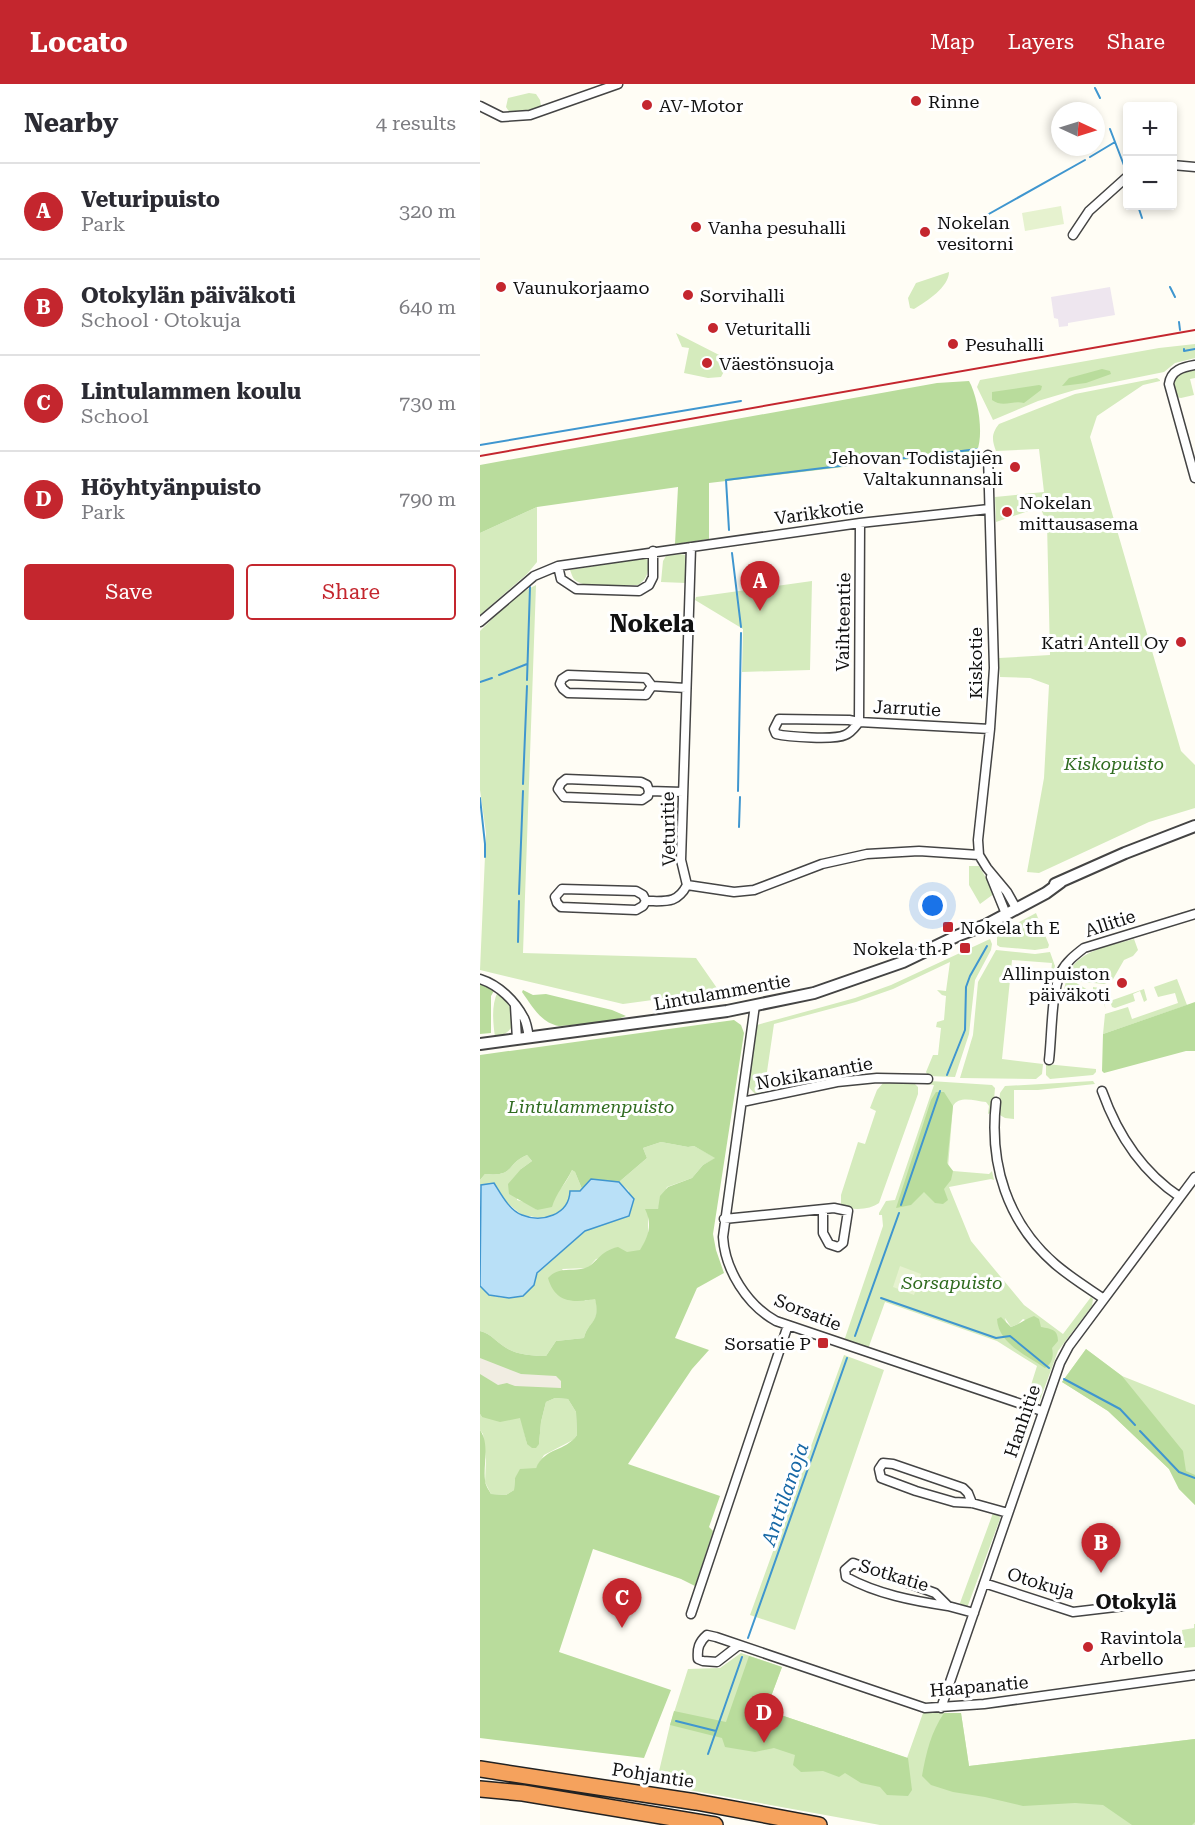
<!DOCTYPE html>
<meta charset="utf-8">
<style>
body{margin:0;font-family:"Roboto Serif",serif;background:#f2f2f3;color:#2b2b33}
.controls{position:absolute;right:18px;top:18px;display:grid;overflow:hidden;border-radius:6px;box-shadow:0 3px 9px #0003}
.controls button{width:54px;height:54px;display:grid;place-items:center;padding:0;border:0;border-bottom:2px solid #e1e1e2;background:#fff;color:#2b2b33;font:30px sans-serif}
.compass{position:absolute;left:571px;top:18px;width:54px;height:54px;border-radius:50%;background:#fff;box-shadow:0 3px 9px #0003;rotate:94deg}
.you{position:absolute;left:453px;top:822px;width:21px;height:21px;margin:-15px;border:4px solid #fff;border-radius:50%;background:#1a73e8;box-shadow:0 0 0 9px #1a73e833}
.badge{display:grid;place-items:center;width:39px;height:39px;border-radius:50%;background:#c4262e;color:#fff;font-size:20px;font-weight:700}
.pin{position:absolute;translate:-50% -50px;filter:drop-shadow(0 2px 3px #0008)}
.pin::after{content:'';position:absolute;top:32px;width:21px;height:18px;background:inherit;clip-path:polygon(0 0,100% 0,50% 100%)}
.list{margin:0;padding:0;list-style:none}
h2{display:flex;justify-content:space-between;align-items:center;height:78px;margin:0;padding:0 24px;font-size:26px}
h2 small{font-size:20px;font-weight:400;color:#7c7c81}
.list li{display:grid;grid-template-columns:39px 1fr auto;gap:18px;align-items:center;box-sizing:border-box;height:96px;padding:0 24px;border-top:2px solid #e1e1e2}
.list b{display:block;font-size:22px;white-space:nowrap}
.list p{margin:0;font-size:20px;white-space:nowrap;color:#7c7c81}
.list em{font-size:20px;font-style:normal;color:#7c7c81}
.actions{display:flex;gap:12px;padding:18px 24px}
.actions a{flex:1;padding:14px 0;border:2px solid #c4262e;border-radius:6px;text-align:center;font-size:21px;color:#c4262e}
.actions .main{background:#c4262e;color:#fff}
.map{position:relative;flex:none;width:715px;height:1741px;overflow:hidden}
header{display:flex;align-items:center;gap:36px;box-sizing:border-box;height:84px;padding:0 30px;background:#c4262e;color:#fff}
header strong{font-size:28px}
nav{display:flex;gap:33px;margin-inline-start:auto;font-size:21px}
main{display:flex}
aside{flex:1;background:#fff}
.map>svg:first-child{display:block}
.industrial{fill:#eee6ef}
.green{fill:#d5ebbd;fill-rule:evenodd}
.forest{fill:#b9dc9c}
.pitch{fill:#e6f2cf}
.plaza{fill:#f1ede2}
.water{fill:#b9e0f7;stroke:#3f96cf;stroke-width:1.5}
.lines{fill:none;stroke-linecap:round;stroke-linejoin:round}
.stream{stroke:#3f96cf;stroke-width:2}
.minor-casing{stroke:#444;stroke-width:11}
.tertiary-casing{stroke:#444;stroke-width:14}
.motorway-casing{stroke:#222;stroke-width:18}
.minor{stroke:#fff;stroke-width:8}
.tertiary{stroke:#fff;stroke-width:10}
.motorway{stroke:#f5a25d;stroke-width:15}
.rail{stroke:#c4262e;stroke-width:2}
.poi-dot{fill:#c4262e;stroke:#fff;stroke-width:2}
.labels{text-anchor:middle;dominant-baseline:central;stroke-width:6;stroke-linejoin:round;paint-order:stroke}
.poi-label{font-size:18px;fill:#111;stroke:#fff;text-anchor:start}
.street-label{font-size:18px;fill:#111;stroke:#fff}
.park-label{font-size:18px;font-style:italic;fill:#2f6b1f;stroke:#fff}
.water-label{font-size:20px;font-style:italic;fill:#1768a6;stroke:#fff}
.neighbourhood-label{font-size:20px;font-weight:bold;fill:#111;stroke:#fff}
.district-label{font-size:24px;font-weight:bold;fill:#111;stroke:#fff}
</style>
<header>
<strong>Locato</strong>
<nav><a>Map</a><a>Layers</a><a>Share</a></nav>
</header>
<main>
<aside>
<h2>Nearby<small>4 results</small></h2>
<ul class="list">
<li><span class="badge">A</span><div><b>Veturipuisto</b><p>Park</p></div><em>320 m</em></li>
<li><span class="badge">B</span><div><b>Otokylän päiväkoti</b><p>School · Otokuja</p></div><em>640 m</em></li>
<li><span class="badge">C</span><div><b>Lintulammen koulu</b><p>School</p></div><em>730 m</em></li>
<li><span class="badge">D</span><div><b>Höyhtyänpuisto</b><p>Park</p></div><em>790 m</em></li>
</ul>
<div class="actions"><a class="main">Save</a><a>Share</a></div>
</aside>
<div class="map">
<svg width="715" height="1741" viewBox="0 0 715 1741">
<rect width="100%" height="100%" fill="#fffdf5"/>
<path class="industrial" d="M630 203 635 231 588 239V242L579 243 578 235 574 234 571 213Z"/>
<path class="green" d="M49 9 56 10 60 16 61 22 45 28 30 29 26 23 28 14Z
M469 188C469 203 447 217 434 225L430 224 428 214 436 199Z
M196 249 247 275 246 278 248 280 241 293 228 294 204 289 209 264 202 263Z
M715 260V274L695 279 684 288 595 306 558 317 513 336 497 303 500 296 679 264Z
M715 286V294L710 295 714 311 701 314 696 313C691 293 695 289 715 286Z
M677 294 680 296V297L663 301 617 332 610 353 701 667 715 681V724L669 738 559 789 547 788 564 694 569 601 550 594 520 593 519 574 570 571 567 439 560 423 516 438 515 413 564 408 559 365 516 367C512 356 511 350 519 340L595 310Z
M57 423V478L47 490 0 531V449Z
M201 470 205 471 206 478V499L181 498 183 477 186 472Z
M167 474C170 485 168 495 158 501 143 501 110 505 98 498 93 496 92 491 90 486Z
M332 497 330 586 262 588 263 545 215 516 216 513Z
M56 501 43 869 216 874 239 907 143 920 0 886 6 749 0 706V547L35 512Z
M489 782H499L515 809 500 820 489 801Z
M556 829 569 861 568 864 555 866 520 863 517 861V850Z
M510 855 512 860 511 866 495 896 489 950 475 993 448 992 446 988 453 971H458L461 944 456 943 457 938 464 936 466 912 462 911 457 906 466 907 470 878 413 905 376 918 294 940 284 1008 283 1011C276 1011 272 1008 269 1003L277 941 375 914 411 901Z
M654 855 658 866 653 872 644 876 632 897 624 900 593 897 613 909V903L620 904 626 926 624 920 619 917 585 912C583 906 585 901 587 894 595 866 630 862 654 855Z
M516 866 555 870 570 868 575 882 570 899 572 879 532 876 522 975 563 980 562 990 556 995 480 994 493 951 498 898Z
M697 895 707 921 623 950 625 930 648 923 652 935 698 919 695 909 678 913 674 903Z
M664 905 667 916 664 918 660 907 653 910 655 917 635 924 632 923 630 917Z
M18 907C33 923 45 946 15 953 13 938 11 921 18 907Z
M566 980 616 985V988L613 991 570 995 566 991Z
M450 997 512 1001 515 1004 513 1028 508 1030 509 1022 506 1018C495 1017 479 1011 473 1022L468 1083 473 1087 509 1090 512 1087 514 1096 511 1095 469 1103 491 1157 544 1221 583 1250 611 1213 613 1215 612 1222 578 1267 560 1316 557 1319 546 1317 557 1282 517 1257 405 1218 388 1265 364 1257 403 1142 402 1131H399V1129L406 1117 415 1116 454 1001 445 1000ZM525 1234 531 1243 538 1240 543 1235 561 1243 531 1261Z
M613 997 615 1000 558 1006H534V1035L525 1034 518 1030 520 1009 525 1002Z
M404 998H433L438 1003V1010L399 1119C390 1126 371 1127 361 1121V1111L378 1058 385 1060 396 1027 390 1024 397 1006Z
M181 1058 208 1063 214 1062 236 1074 223 1081 212 1094 187 1103 178 1125 168 1132V1153L160 1167 116 1175 108 1184 82 1185 105 1217 115 1214C122 1239 108 1237 104 1254L76 1257 66 1272C54 1272 39 1271 28 1265 18 1260 11 1249 0 1247V1202C20 1222 33 1212 54 1201L57 1190 105 1147 149 1132V1107L139 1098 167 1074 163 1064Z
M47 1071 52 1077 41 1085 37 1116 48 1119 57 1126C73 1114 84 1104 92 1086L95 1088 102 1105 90 1115 82 1126 67 1135 42 1131 27 1119 14 1099 0 1102V1096L5 1090C36 1093 25 1080 47 1071Z
M606 1265 642 1292 715 1321V1421L699 1405 689 1385 628 1327 582 1298Z
M364 1271 404 1286 315 1546 270 1531Z
M75 1314 88 1315 96 1328 97 1351 93 1356 64 1371 56 1384 35 1394 34 1406 26 1411 11 1410 5 1398 6 1376 3 1350 0 1346V1330L2 1333 41 1334 47 1360H59L61 1338 66 1318Z
M513 1429 519 1430 520 1435 487 1524 480 1521V1519Z
M714 1540H715V1563L704 1564 702 1546 714 1544Z
M261 1569 302 1583 286 1626 427 1674 443 1629H481L489 1682 715 1655V1741H400L176 1700 190 1641 208 1585 240 1584Z"/>
<path class="forest" d="M622 285 630 287 631 290 606 299 582 302 589 294Z
M489 297C498 313 504 350 497 367L229 399V455L195 460 198 403 57 423 0 449V381L457 299Z
M559 301 562 302 561 306 544 319C533 316 523 324 512 316V308Z
M0 898 15 905 11 912V949L0 950Z
M43 906 53 911 66 910 132 926 146 932 130 938 79 942C61 939 52 922 42 908Z
M715 918V967H706L624 989 622 987 623 950Z
M254 936 261 941 264 949 233 1150 236 1166 244 1189 217 1204 195 1254 229 1266 212 1285 148 1380 240 1412 229 1443 233 1447 215 1502 201 1495 113 1465 79 1568 191 1606 164 1674 0 1654V1346C10 1360 3 1381 5 1396 5 1401 9 1406 11 1410L26 1411 34 1406 35 1394 40 1385 56 1384C65 1363 85 1368 97 1351L96 1328 88 1315 75 1314 66 1318 61 1338 59 1360 56 1364H52L47 1360 40 1334 20 1338 2 1333 0 1330V1247C11 1249 18 1260 28 1265 39 1271 54 1272 66 1272L76 1257 104 1254C108 1237 121 1239 115 1215 93 1219 75 1219 68 1194 79 1182 90 1188 105 1184 116 1181 119 1167 138 1163L147 1168 160 1166C168 1153 173 1141 165 1125H178L180 1112 188 1103 212 1094 223 1081 235 1074 214 1062 208 1063 181 1058 163 1064 167 1074 139 1098 111 1095 102 1105 95 1088 92 1086C86 1099 76 1109 72 1123L57 1126 29 1110 28 1100 41 1085 52 1077 47 1071C25 1080 36 1093 5 1090L0 1096V971Z
M456 1008H464L473 1022 467 1079 473 1087 471 1096 464 1105 468 1116 463 1120 455 1119 444 1108 431 1121 416 1124 451 1016Z
M554 1232 559 1235 561 1243C571 1245 578 1245 578 1257L572 1264C574 1272 572 1280 565 1284 547 1272 518 1259 517 1235L521 1233 531 1243C540 1240 545 1235 554 1232Z
M606 1265 642 1292 703 1367 706 1387 715 1391V1421L699 1405 689 1385 628 1327 582 1298Z
M269 1572 302 1583 286 1626 428 1674 432 1706 428 1712 407 1711 400 1703 381 1699 365 1689 359 1693 343 1687 321 1688 313 1681 315 1671 294 1664 275 1668 245 1663 242 1654 190 1641 194 1627 246 1638Z
M464 1629H481L489 1682 715 1655V1738L712 1741H652L623 1721 595 1719 543 1722 505 1713 473 1708 451 1701 442 1692C446 1669 451 1648 464 1629Z"/>
<path class="pitch" d="M581 122 584 140 545 147 542 129Z
M420 1182 441 1190 434 1211 413 1203Z"/>
<path class="plaza" d="M0 1274 41 1290 76 1292 81 1297V1304L35 1302 27 1299 18 1301 0 1290Z"/>
<path class="water" d="M111 1095 139 1098 154 1115 149 1132 105 1147 57 1189 54 1201 43 1212 29 1214 9 1211 0 1202 1 1101 14 1099C21 1110 29 1126 42 1131 62 1139 89 1131 90 1107H100Z"/>
<g class="lines">
<path class="stream" d="M615 4 620 14
M630 45 645 84
M610 73 635 58
M658 122 662 134
M491 140 605 76
M690 203 695 213
M699 238 700 246
M704 265V267L715 265
M0 361 261 317
M249 446 246 396 498 365
M252 469 261 543
M19 591 47 580
M47 596 50 503
M0 598 12 594
M43 700 47 602
M258 707 261 549
M0 714 5 760V773
M259 743 260 713
M39 810 43 707
M38 858 39 817
M467 991 485 946 486 903 490 892 507 862
M421 1121 460 1007
M401 1214 516 1254 530 1252 569 1284
M375 1252 419 1129
M584 1295 640 1325 655 1341
M660 1347 699 1388 715 1394
M268 1554 367 1274
M196 1637 236 1647
M228 1670 262 1573"/>
<defs>
<path id="minor" d="M0 22 22 33 50 31 138 0
M692 81 715 83
M593 151 609 127 648 92
M715 281C703 283 691 286 689 300L715 394
M508 371 514 584 510 645 498 756 499 771 507 784 527 808 536 824
M78 482 81 495 96 505 159 507 169 501 173 493V467
M0 538 54 492 78 482 380 439 509 425
M172 602 166 594 88 591 82 595 80 600 83 605 88 609 166 611 172 602 206 604
M379 638C375 643 371 649 365 651 355 656 308 653 296 650L294 645 299 635 369 636 379 638 510 645
M379 638 380 439
M169 707 167 701 161 698 86 695 81 699 78 705 84 713 162 716 168 712 169 707 203 708
M511 793 526 830
M207 801 201 776 211 463
M207 801 254 808 274 806 342 780 387 770 439 767 499 771
M166 817 163 822 156 826 81 823 77 819 75 813 82 805 156 807 163 811 166 817C186 817 197 820 207 801
M0 895C19 901 35 917 44 934 47 940 48 948 49 954
M275 921 243 1153C245 1186 267 1221 296 1237L562 1327
M35 922 37 955
M569 976C572 951 571 909 581 888 586 878 595 871 604 864L715 830
M622 1007C637 1049 662 1088 700 1113
M262 1018 357 998 397 994 448 995
M516 1018C509 1080 527 1138 575 1180 590 1193 608 1204 624 1215
M244 1135 354 1124 368 1127 363 1159 358 1163 349 1160 343 1149V1126
M492 1419 488 1409 483 1404 413 1380 403 1379 399 1385 401 1394 436 1407 474 1418 492 1419 528 1429
M504 1499 593 1528 644 1522
M468 1522C433 1517 397 1510 366 1493L365 1486 373 1479 455 1509 468 1522 494 1529
M211 1530 308 1241
M259 1561 237 1578 223 1577 218 1575C217 1564 219 1558 227 1551L236 1553 445 1624 504 1620 715 1591
M461 1624 580 1279 589 1262 715 1093"/>
<path id="tertiary" d="M575 800 645 769 715 742
M0 960 247 927 334 909 423 878 479 851 506 841 566 809 581 798"/>
<path id="motorway" d="M0 1685 216 1718 339 1741
M0 1705 43 1709 235 1741"/>
</defs>
<use href="#minor" class="minor-casing"/>
<use href="#tertiary" class="tertiary-casing"/>
<use href="#motorway" class="motorway-casing"/>
<use href="#minor" class="minor"/>
<use href="#tertiary" class="tertiary"/>
<use href="#motorway" class="motorway"/>
<path class="rail" d="M0 372 715 246"/>
</g>
<g class="poi-dot">
<circle cx="436" cy="17" r="6"/>
<circle cx="167" cy="21" r="6"/>
<circle cx="216" cy="143" r="6"/>
<circle cx="445" cy="148" r="6"/>
<circle cx="21" cy="203" r="6"/>
<circle cx="208" cy="211" r="6"/>
<circle cx="233" cy="244" r="6"/>
<circle cx="473" cy="260" r="6"/>
<circle cx="227" cy="279" r="6"/>
<circle cx="535" cy="383" r="6"/>
<circle cx="527" cy="428" r="6"/>
<circle cx="701" cy="558" r="6"/>
<rect x="462" y="837" width="12" height="12" rx="3"/>
<rect x="479" y="858" width="12" height="12" rx="3"/>
<circle cx="642" cy="899" r="6"/>
<rect x="337" y="1253" width="12" height="12" rx="3"/>
<circle cx="608" cy="1563" r="6"/>
</g>
<g class="labels">
<g class="poi-label">
<text x="448" y="17">Rinne</text>
<text x="179" y="21">AV-Motor</text>
<text x="457" y="138">Nokelan<tspan x="457" dy="21">vesitorni</tspan></text>
<text x="228" y="143">Vanha pesuhalli</text>
<text x="33" y="203">Vaunukorjaamo</text>
<text x="220" y="211">Sorvihalli</text>
<text x="245" y="244">Veturitalli</text>
<text x="485" y="260">Pesuhalli</text>
<text x="239" y="279">Väestönsuoja</text>
<text x="523" y="373" text-anchor="end">Jehovan Todistajien<tspan x="523" dy="21">Valtakunnansali</tspan></text>
<text x="539" y="418">Nokelan<tspan x="539" dy="21">mittausasema</tspan></text>
<text x="689" y="558" text-anchor="end">Katri Antell Oy</text>
<text x="480" y="843">Nokela th E</text>
<text x="473" y="864" text-anchor="end">Nokela th P</text>
<text x="630" y="889" text-anchor="end">Allinpuiston<tspan x="630" dy="21">päiväkoti</tspan></text>
<text x="331" y="1259" text-anchor="end">Sorsatie P</text>
<text x="620" y="1553">Ravintola<tspan x="620" dy="21">Arbello</tspan></text>
</g>
<g class="street-label">
<text transform="translate(339 428) rotate(-8)">Varikkotie</text>
<text transform="translate(363 538) rotate(-89)">Vaihteentie</text>
<text transform="translate(495 579) rotate(-90)">Kiskotie</text>
<text transform="translate(427 624) rotate(3)">Jarrutie</text>
<text transform="translate(188 745) rotate(-91)">Veturitie</text>
<text transform="translate(630 839) rotate(-18)">Allitie</text>
<text transform="translate(242 908) rotate(-10)">Lintulammentie</text>
<text transform="translate(334 989) rotate(-10)">Nokikanantie</text>
<text transform="translate(328 1228) rotate(22)">Sorsatie</text>
<text transform="translate(542 1337) rotate(-71)">Hanhitie</text>
<text transform="translate(414 1491) rotate(17)">Sotkatie</text>
<text transform="translate(561 1499) rotate(17)">Otokuja</text>
<text transform="translate(499 1602) rotate(-5)">Haapanatie</text>
<text transform="translate(173 1691) rotate(9)">Pohjantie</text>
</g>
<g class="park-label">
<text x="634" y="679">Kiskopuisto</text>
<text x="111" y="1022">Lintulammenpuisto</text>
<text x="472" y="1198">Sorsapuisto</text>
</g>
<g class="water-label">
<text transform="translate(305 1410) rotate(-71)">Anttilanoja</text>
</g>
<g class="neighbourhood-label">
<text x="656" y="1518">Otokylä</text>
</g>
<g class="district-label">
<text x="172" y="540">Nokela</text>
</g>
</g>
</svg>
<div class="controls">
<button>+</button>
<button>−</button>
</div>
<svg class="compass" viewBox="-18 -18 36 36"><path d="M0-13l5 13h-10z" fill="#e53935"/><path d="M0 13l5-13h-10z" fill="#7c7c81"/></svg>
<div class="you"></div>
<div class="pin badge" style="left:280px;top:527px">A</div>
<div class="pin badge" style="left:621px;top:1489px">B</div>
<div class="pin badge" style="left:142px;top:1544px">C</div>
<div class="pin badge" style="left:284px;top:1659px">D</div>
</div>
</main>
